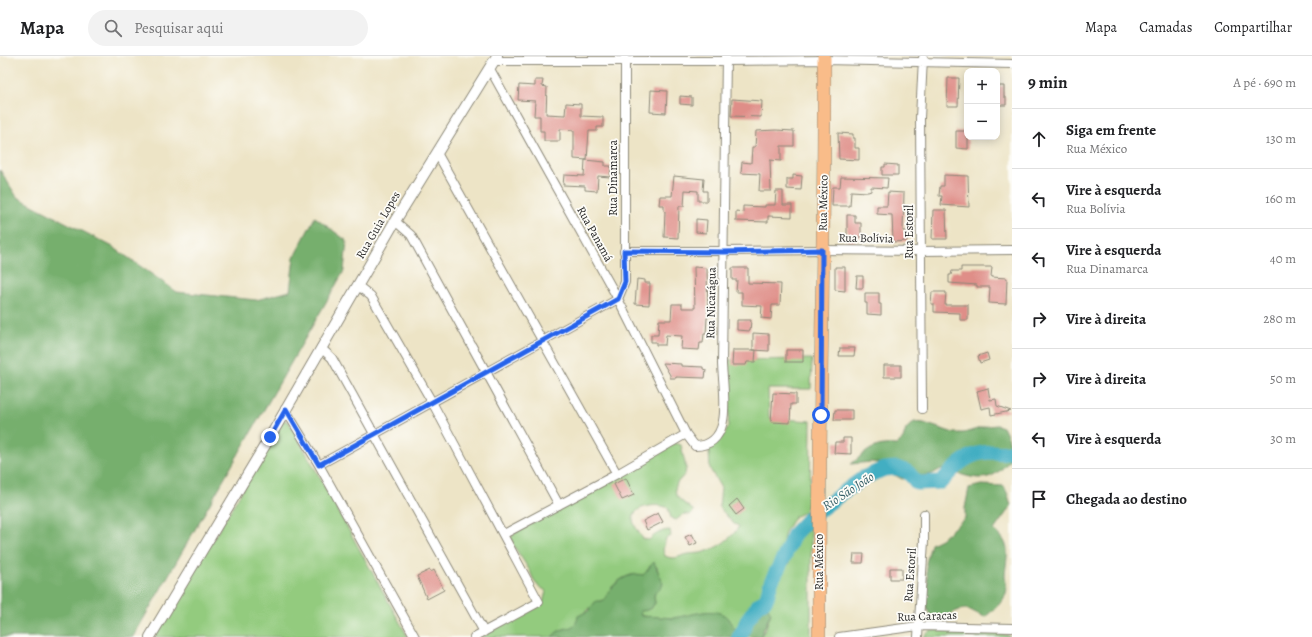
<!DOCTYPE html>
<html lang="pt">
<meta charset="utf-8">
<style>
body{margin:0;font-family:Alegreya,serif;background:#f2f2f2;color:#202124}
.controls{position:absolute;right:12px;top:12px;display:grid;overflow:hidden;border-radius:8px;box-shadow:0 2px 10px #0003}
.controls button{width:36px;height:36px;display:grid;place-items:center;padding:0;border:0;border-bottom:1px solid #e0e0e0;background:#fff;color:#202124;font:20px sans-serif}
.stop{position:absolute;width:12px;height:12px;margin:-9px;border:3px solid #2563eb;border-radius:50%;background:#fff}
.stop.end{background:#2563eb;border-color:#fff;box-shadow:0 1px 4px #0008}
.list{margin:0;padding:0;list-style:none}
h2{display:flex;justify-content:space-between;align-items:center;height:52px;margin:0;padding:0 16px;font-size:17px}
h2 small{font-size:13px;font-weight:400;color:#757577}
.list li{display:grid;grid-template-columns:26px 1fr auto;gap:12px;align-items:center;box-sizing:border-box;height:60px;padding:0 16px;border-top:1px solid #e0e0e0}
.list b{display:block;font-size:15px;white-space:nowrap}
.list p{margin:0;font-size:13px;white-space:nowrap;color:#757577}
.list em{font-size:13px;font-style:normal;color:#757577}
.icon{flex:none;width:22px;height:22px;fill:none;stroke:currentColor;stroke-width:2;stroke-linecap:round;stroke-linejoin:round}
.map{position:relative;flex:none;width:1012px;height:581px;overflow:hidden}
header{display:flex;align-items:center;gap:24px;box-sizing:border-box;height:56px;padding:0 20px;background:#fff;border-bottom:1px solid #e0e0e0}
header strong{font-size:19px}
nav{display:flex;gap:22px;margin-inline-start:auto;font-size:14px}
.search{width:280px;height:36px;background:#f2f2f2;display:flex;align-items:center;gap:10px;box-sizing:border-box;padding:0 14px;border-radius:22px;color:#757577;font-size:15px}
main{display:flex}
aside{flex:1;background:#fff}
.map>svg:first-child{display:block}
.green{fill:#93cb7e;stroke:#5f7b54}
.forest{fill:#76af6d;stroke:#506d4c}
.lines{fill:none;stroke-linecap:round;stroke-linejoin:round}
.river{stroke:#43aec2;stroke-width:15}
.building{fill:#df8e88}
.minor-casing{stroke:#8c8878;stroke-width:10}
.tertiary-casing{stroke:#8c8878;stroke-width:12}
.primary-casing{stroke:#8c8878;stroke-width:14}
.minor{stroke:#fff;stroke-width:8}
.tertiary{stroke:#fff;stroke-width:10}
.primary{stroke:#f9bc89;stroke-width:13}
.route{stroke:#2563eb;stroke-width:5}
.labels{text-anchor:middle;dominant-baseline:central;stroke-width:3.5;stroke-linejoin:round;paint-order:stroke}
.street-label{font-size:12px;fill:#2b2b2b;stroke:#fdfcf7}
.water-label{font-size:13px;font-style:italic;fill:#355f67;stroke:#fdfcf7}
</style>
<header>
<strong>Mapa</strong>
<div class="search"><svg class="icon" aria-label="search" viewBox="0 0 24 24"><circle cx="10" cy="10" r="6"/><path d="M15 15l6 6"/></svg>Pesquisar aqui</div>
<nav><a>Mapa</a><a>Camadas</a><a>Compartilhar</a></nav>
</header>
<main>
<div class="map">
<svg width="1012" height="581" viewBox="0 0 1012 581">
<rect width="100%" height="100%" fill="#fdfcf7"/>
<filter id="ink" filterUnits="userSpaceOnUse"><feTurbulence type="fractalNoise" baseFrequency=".025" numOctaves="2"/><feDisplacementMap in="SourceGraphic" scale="8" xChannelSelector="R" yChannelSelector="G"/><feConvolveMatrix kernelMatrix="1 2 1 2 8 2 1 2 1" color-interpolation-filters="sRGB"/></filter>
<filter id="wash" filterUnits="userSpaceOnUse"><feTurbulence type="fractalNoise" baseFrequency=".012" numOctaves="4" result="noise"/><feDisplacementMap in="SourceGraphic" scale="16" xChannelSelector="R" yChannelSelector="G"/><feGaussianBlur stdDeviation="0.9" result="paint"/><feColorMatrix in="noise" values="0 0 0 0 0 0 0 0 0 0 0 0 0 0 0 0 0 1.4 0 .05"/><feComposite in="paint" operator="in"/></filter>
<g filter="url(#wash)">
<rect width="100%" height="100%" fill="#ede4c6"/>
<path class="green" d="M812 303 811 333H768L769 362 811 365 810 446 804 456 794 461 785 476 781 494 766 530 764 541C755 545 744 565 736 574L732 570 730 565 722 558 705 556 682 561 670 562 641 560 640 554C647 555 651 553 655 547L654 541 655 536 660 533C661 520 659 522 657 511L650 510 647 516 643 519C631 516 616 524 609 535 607 538 607 541 604 543 601 547 594 547 591 551 588 553 584 556 582 559 579 563 577 567 573 571 565 572 557 575 552 581H481L543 547 546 535 537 529 534 525 530 515 512 487 511 481 515 477 675 387 681 389 686 412 685 418 677 427 675 433 676 439 680 444 694 455 690 459 684 458 676 464 671 462 668 452C659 447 633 449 633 463 633 469 640 478 643 483L649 484C655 478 662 474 670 474L671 480 666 482 663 494 665 500C676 505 679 499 689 498 694 497 699 498 704 496 716 493 733 482 739 470L734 468 719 451 721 432 710 413 709 394 712 389 725 378 728 370 729 358 728 304Z
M284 364 289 366 408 581H155Z
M811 472V581H760L765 574 771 557 763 554 757 556 770 542 772 532 775 522 789 508 791 498 795 488 801 480Z
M937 574 972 576 1001 577 1008 579 1010 581H923L930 575Z"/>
<path class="forest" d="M0 114 17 141 113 191 177 236 256 244 290 235 294 201 315 161 347 185 344 215 133 581H0Z
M914 366 924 367 954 377H964L987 370 997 369 1003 371 1008 381 1011 391 1012 401C989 433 974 421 941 413L932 418 902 423 893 418 891 409 871 406 851 408C868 395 873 387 896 389L903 383 906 373Z
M981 429 1004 430 1008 439 1011 450 994 474C1012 488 1007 498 1005 519 1005 525 1008 531 1006 537 1004 546 992 555 985 561 979 559 970 553 965 553 947 555 951 567 929 558L926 548V537L928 527 926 507 931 488 941 483 965 462V452L969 432Z
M654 506 663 527 660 533 655 536 654 541 655 547C651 553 647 555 640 555L641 560C648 561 654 560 660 561 664 561 668 562 672 562 686 561 709 551 722 558 729 561 731 569 736 574L752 565 757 556 768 552 771 557 761 579 760 581H552C563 567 575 578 578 560L588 555 596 545C598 545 601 545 603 545 607 542 607 538 610 534 618 524 630 516 643 519 648 515 649 510 654 506Z"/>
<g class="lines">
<path class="river" d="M739 581 744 573 747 564 759 548 764 546 767 541 771 526 784 501 794 478 810 461 863 422 884 413 897 412 908 416 917 427 941 426C956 410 967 397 990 396 998 396 1004 398 1012 395"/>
</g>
<g id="blocks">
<path class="building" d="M948 22H959L958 50H947Z
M535 24H543L542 30 547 31 546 58 565 59 566 47 581 48V60L603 61V71H597V75H589L587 104 574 103V74L560 73V85H544V75H540V60H534L535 45 518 44 519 29 535 30Z
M997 30H1004V41H1006V49H997Z
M651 34 667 35 666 57 650 56Z
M680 40 692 41V49L680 48Z
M732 43 762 45 761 61 731 60Z
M776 74 794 75V90H781V105L770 104 771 135H759L760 118 741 117 742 106 751 107 752 91H755L756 75Z
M956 75H967V81H968V93L956 92Z
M838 77 853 78V82H855V92H859V104L839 103Z
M585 104 605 106V110H611L610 121 598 120 597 135 585 134V130L563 129 564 119 584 120Z
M885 108 898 109V119H882V111H885Z
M793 119 802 120 801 134 787 133V123H793Z
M944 119 968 120 969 151 941 149 942 140H939L940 130H944Z
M674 120 704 123 703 135H707V145H698V135L685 134 684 150H679L678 182 664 181 665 155H664V149H659L660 140H672Z
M841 121 888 122 887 132 871 131V135L868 136 851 135 850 150H832L833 131H840Z
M776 135H783V149H792V161L768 160V166L736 165V155L743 156V150L765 151V149H775Z
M888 136 904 137 903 175H907V185L893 186 892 159 877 158V150H887Z
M933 154H946L947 183H932Z
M847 159H855V167H861V181H855V186H847Z
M696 163 707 164 706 177 696 176Z
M694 211 707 212 708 262H707L706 278H704L703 287H700L699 294 681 293 682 280 666 279 665 289H656V286H651V279H658L659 264H671L672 248H682V252H695Z
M835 211H845V235L835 234Z
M961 211H992L991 221 1007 222 1006 248 989 247 990 231H977V229L949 227V219H951L952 215H961Z
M732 212H748V227L781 228 780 249H772L771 263 761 262 762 250 742 249V236H736L737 224H732Z
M857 220H863V232H856Z
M637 223 645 224V227H650L649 249 635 248Z
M932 236H946L945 249H968V264H960V257L934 256V248H931Z
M865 237H879V248H881V259L867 258V247H865Z
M737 264H751L750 275 737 274Z
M753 277 769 278V295L753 294Z
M840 292H855L854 300H839Z
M733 294H756L755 306H747L746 309H732Z
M786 294H803V306H786Z
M987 297 989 304 980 307 978 300Z
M663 307 681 308V310L703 311V313L706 314 705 322 676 321V322H670V319Z
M884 309H901V321H884Z
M988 332 990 344 996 343 997 350 1011 355 991 359 990 351 981 353 977 335Z
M773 337 796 338V348H791L790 367 771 366Z
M835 354H852V364H834Z
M843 382H851V398L834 397 835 386H843Z
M626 422 634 439 622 444 614 428Z
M737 443 744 453 736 459 729 450Z
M658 457 663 466 647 474 643 465Z
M692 478 697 487 690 490 685 481Z
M854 498H864L863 507H853Z
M890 512H902V523H890Z
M430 514 431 516 434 514 444 534 427 543 417 520Z"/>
</g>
</g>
<g filter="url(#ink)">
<use href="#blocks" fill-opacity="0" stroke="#8c8878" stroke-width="1"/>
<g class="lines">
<defs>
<path id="minor" d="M495 5H727L824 4 1012 8
M490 13 618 243 686 378 695 390C735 390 723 335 722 308L726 0
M437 97 617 418
M395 165 411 179 559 449
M624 195H724L822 194 921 195 1012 194
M358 230 371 240 432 346 539 546 474 581
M321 292 332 302 484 576
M285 353 319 409 415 581
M922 353 920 62 923 2
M319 409 618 243 625 226V0
M504 478 617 418 686 378
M839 581 918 570 1012 572
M918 581 924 485V458"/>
<path id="tertiary" d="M150 581 270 381 395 165 497 0"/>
<path id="primary" d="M819 581C818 387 825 194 824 0"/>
</defs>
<use href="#minor" class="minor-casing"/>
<use href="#tertiary" class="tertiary-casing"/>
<use href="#primary" class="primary-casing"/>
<use href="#minor" class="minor"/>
<use href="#tertiary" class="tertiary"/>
<use href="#primary" class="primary"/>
</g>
</g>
<g class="lines" filter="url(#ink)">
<path class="route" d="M270 381 286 353 319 409 618 243 625 226 624 195 724 196 822 194 821 359"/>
</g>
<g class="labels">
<g class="street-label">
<text transform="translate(613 122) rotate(-90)">Rua Dinamarca</text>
<text transform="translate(823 147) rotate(-89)">Rua México</text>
<text transform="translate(378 169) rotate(-60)">Rua Guia Lopes</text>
<text transform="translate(909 176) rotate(-90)">Rua Estoril</text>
<text transform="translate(595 178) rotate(61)">Rua Panamá</text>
<text transform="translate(866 182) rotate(1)">Rua Bolívia</text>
<text transform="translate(711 247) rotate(-89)">Rua Nicarágua</text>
<text transform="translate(819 506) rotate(-90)">Rua México</text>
<text transform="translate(910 519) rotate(-86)">Rua Estoril</text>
<text transform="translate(927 560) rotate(-2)">Rua Caracas</text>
</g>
<g class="water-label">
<text transform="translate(848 435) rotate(-33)">Rio São João</text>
</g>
</g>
</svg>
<div class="controls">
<button>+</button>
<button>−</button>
</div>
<div class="stop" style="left:821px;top:359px"></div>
<div class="stop end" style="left:270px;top:381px"></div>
</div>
<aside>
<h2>9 min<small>A pé · 690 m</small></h2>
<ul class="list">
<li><svg class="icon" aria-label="ahead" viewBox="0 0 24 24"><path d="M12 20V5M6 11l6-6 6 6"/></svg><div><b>Siga em frente</b><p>Rua México</p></div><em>130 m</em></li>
<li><svg class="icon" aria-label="left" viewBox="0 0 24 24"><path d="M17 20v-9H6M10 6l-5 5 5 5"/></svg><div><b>Vire à esquerda</b><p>Rua Bolívia</p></div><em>160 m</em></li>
<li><svg class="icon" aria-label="left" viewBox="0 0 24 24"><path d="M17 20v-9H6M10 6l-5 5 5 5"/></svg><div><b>Vire à esquerda</b><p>Rua Dinamarca</p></div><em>40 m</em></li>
<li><svg class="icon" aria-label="right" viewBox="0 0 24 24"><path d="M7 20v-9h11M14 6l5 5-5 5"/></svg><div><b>Vire à direita</b></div><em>280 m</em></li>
<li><svg class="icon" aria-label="right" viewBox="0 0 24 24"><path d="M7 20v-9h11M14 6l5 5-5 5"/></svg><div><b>Vire à direita</b></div><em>50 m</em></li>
<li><svg class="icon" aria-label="left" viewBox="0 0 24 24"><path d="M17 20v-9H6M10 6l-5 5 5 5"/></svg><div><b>Vire à esquerda</b></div><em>30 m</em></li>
<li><svg class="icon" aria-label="arrive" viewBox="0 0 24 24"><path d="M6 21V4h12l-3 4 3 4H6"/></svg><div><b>Chegada ao destino</b></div></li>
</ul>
</aside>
</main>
